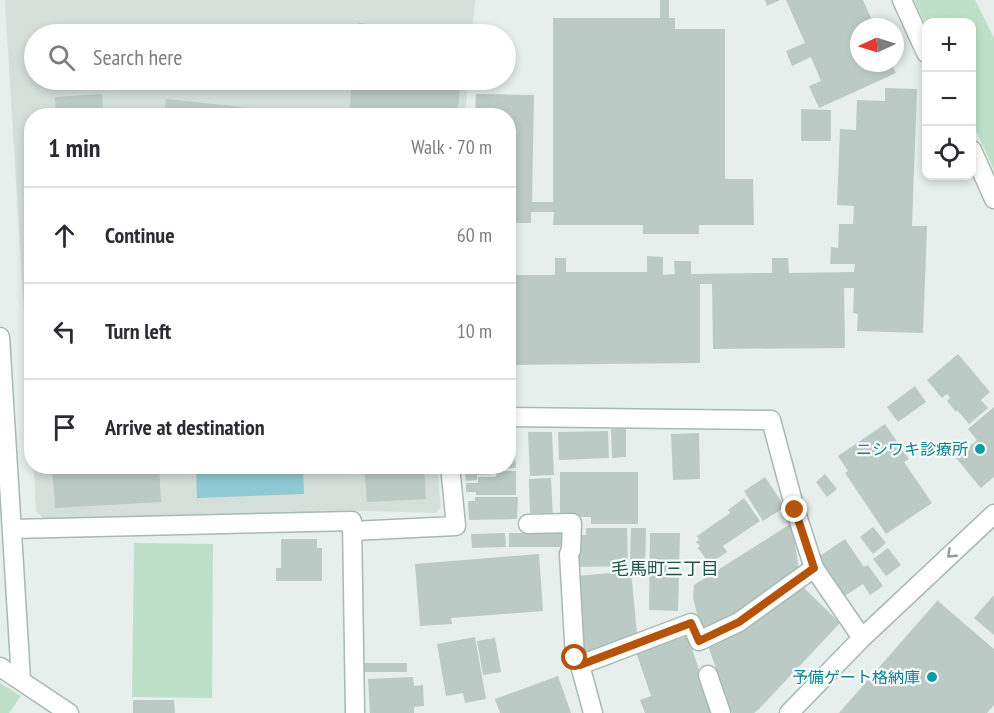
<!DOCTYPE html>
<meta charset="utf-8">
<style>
body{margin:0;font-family:"PT Sans Narrow","Noto Sans JP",sans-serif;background:#f7f7f7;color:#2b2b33}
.controls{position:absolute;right:18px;top:18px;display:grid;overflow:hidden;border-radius:12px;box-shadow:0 3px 9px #0003}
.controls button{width:54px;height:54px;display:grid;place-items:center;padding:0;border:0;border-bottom:2px solid #e1e1e2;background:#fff;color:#2b2b33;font:30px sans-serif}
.compass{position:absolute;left:850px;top:18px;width:54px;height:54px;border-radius:50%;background:#fff;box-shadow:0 3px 9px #0003;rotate:266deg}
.stop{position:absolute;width:18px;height:18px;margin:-14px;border:4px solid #b45309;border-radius:50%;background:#fff}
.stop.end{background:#b45309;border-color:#fff;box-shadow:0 2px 6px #0008}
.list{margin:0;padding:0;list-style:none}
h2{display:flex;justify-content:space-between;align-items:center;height:78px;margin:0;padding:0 24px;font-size:26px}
h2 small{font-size:20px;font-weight:400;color:#7c7c81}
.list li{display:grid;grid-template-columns:39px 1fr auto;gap:18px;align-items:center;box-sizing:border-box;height:96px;padding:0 24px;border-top:2px solid #e1e1e2}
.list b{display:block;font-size:22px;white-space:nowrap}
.list em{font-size:20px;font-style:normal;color:#7c7c81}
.icon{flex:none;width:33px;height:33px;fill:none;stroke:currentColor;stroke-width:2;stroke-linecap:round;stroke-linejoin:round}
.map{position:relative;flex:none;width:994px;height:713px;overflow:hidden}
.search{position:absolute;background:#fff;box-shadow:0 3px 9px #0003;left:24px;top:24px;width:492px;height:66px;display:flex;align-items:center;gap:15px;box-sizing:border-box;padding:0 21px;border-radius:33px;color:#7c7c81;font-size:22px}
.panel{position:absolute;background:#fff;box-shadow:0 3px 9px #0003;left:24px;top:108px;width:492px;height:366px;border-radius:24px}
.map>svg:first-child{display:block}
.built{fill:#d4dfda}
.green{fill:#bfe0c8}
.water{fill:#8ec9d4}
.building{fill:#bbcac4}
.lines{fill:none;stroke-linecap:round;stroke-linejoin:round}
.minor-casing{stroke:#a8b8b2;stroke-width:21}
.minor{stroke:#fff;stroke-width:18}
.oneway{stroke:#92a09c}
.route{stroke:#b45309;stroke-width:8}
.culture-dot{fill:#0f9aa8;stroke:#f7fbf9;stroke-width:2}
.labels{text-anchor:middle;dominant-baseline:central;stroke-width:4.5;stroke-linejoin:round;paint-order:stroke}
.culture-label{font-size:16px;fill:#0d838f;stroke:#f7fbf9;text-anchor:end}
.neighbourhood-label{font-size:18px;fill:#1f5548;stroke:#f7fbf9}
</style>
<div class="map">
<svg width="994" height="713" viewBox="0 0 994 713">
<rect width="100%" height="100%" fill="#e6efeb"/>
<path class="built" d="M5 0H475L472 34H34V80H468L465 115 32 116 31 430Z
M34 467H437L441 507 436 513 365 511 44 519 36 511Z"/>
<path class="green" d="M914 0H975L994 38V170L972 122V22H926V26Z
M134 543 213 544 212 698 132 697Z
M0 683 21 696 9 713H0Z"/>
<path class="water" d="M196 467H303L304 494 197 498Z"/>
<path class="building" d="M660 0H669V18H675V29H725V179H753L754 225H699V234H643V225H553L554 212H531V223H508V116H475L476 94 534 95 532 202H553V18H660Z
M765 0H780L767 6Z
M786 0H863L875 27H859V63H891L896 73 819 108 809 86 821 81 811 57 792 66 786 51 805 43Z
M358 23 458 33V34H357Z
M352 80H461L457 116H349Z
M885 88 917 89 912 226H927L923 333 857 331 858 314 853 313 854 288H844L845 348 713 349 712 284H700V363L508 365V275H555V258H566V272H647V256L663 257V275L675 274 674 261H691V274L772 273V258H788L789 273 854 272 855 264H830L831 247 838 248 839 224H853L854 206 837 205 840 129 856 130 857 100 885 101Z
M102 94 103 116H56L55 97Z
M166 99 310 114V116H164Z
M801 109 831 110V141H801Z
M958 354 990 392 981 400 988 408 969 424 957 410 956 412 947 401 950 398 947 394 942 398 927 380Z
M915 386 926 402 898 422 887 407Z
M994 407V477L981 488 956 458 977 440 968 429Z
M885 424 909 459 904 462 932 503 886 534 845 473 848 471 838 456Z
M508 428H515L516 452H508Z
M626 428V457L612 458 611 429Z
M608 431 609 458 559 460 558 432Z
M528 432H552L554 475 530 476Z
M699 433 700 479 673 480 671 434Z
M508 454H515L516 468 495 469 494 474 477 475V480L466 481 465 466H508Z
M52 466H159L161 502 55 508Z
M364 466H424L426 499 367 502Z
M496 471H516V495H476V492H466V483H478V477H496Z
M560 472H638V524H591V517H560Z
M825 474 837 489 827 497 816 482Z
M765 477 785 507 763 521 744 491Z
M551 478 553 519H540V513H530L529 479Z
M475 497H518L517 519 469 520 468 501H475Z
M744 498 760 521 723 546 727 552 709 564 698 548 700 546 696 542 699 540 697 536 730 513 728 510Z
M792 523 799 570 725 621 700 628 693 597 694 585Z
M873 527 886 543 873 554 860 537Z
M586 528H627L628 566 578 567V535H586Z
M631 528H646L645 566 638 565V560H630Z
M505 533 506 547 472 548 471 534Z
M509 533H565V547H509Z
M650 533H680L678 611 649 610Z
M281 539H317V548H322V581H276V568H281Z
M845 539 864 567 868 565 883 586 870 595 863 584 843 597 817 558Z
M888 548 901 565 886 576 873 559Z
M539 554 543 611 451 618 452 624 420 626 415 564Z
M631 571 637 634 581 654 577 576Z
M800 584 840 623 759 709 754 713H732L707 643Z
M994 595V635L974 618Z
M938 600 939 602 994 649V705L987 713H839Z
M688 636 713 713H645L640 700 651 696 636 652Z
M475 637 486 699 465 703 463 693 446 696 437 644Z
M495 638 501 672 483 675 477 641Z
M363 663H407V672H363Z
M558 676 571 713H500L495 699Z
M413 677 414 686 423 685 424 706 414 707V713H370L368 679Z
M133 700H174L175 713H133Z"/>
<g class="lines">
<defs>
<path id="minor" d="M902 0 926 53
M972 150 994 199
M0 337 21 680
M508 417 771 420 795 509 814 568 862 638
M528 524 572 523 571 550 569 554 575 658 580 665 593 713
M12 529 352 521 355 713
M352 531 456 526 450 466
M580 665 691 623 699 641 739 622 814 568
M0 667 69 713
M708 675 721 713
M789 713 862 638 994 514"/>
</defs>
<use href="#minor" class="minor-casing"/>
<use href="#minor" class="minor"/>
</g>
<defs><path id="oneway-chevron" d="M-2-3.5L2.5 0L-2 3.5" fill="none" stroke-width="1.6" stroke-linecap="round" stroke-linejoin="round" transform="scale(1.5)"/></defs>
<use class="oneway" href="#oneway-chevron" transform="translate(951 554) rotate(137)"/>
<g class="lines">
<path class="route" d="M575 658 580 665 691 623 699 641 739 622 814 568 795 510"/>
</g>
<g class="culture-dot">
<circle cx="980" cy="449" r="6"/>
<circle cx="932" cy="677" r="6"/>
</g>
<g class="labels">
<g class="culture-label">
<text x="968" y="449">ニシワキ診療所</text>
<text x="920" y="677">予備ゲート格納庫</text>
</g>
<g class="neighbourhood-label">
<text x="665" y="568">毛馬町三丁目</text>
</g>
</g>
</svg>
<div class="controls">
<button>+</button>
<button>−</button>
<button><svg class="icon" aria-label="locate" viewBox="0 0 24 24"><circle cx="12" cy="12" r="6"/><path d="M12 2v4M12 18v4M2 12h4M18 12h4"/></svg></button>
</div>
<svg class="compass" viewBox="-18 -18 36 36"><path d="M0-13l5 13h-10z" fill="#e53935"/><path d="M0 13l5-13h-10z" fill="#7c7c81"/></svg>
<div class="stop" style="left:575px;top:658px"></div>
<div class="stop end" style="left:795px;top:510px"></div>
<div class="search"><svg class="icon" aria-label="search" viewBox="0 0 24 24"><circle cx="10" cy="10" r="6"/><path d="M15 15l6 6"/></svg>Search here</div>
<section class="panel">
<h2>1 min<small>Walk · 70 m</small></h2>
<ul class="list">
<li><svg class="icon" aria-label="ahead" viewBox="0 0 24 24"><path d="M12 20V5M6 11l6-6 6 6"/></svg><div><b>Continue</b></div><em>60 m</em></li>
<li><svg class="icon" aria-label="left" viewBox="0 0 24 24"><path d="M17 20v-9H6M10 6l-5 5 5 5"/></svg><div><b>Turn left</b></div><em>10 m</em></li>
<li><svg class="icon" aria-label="arrive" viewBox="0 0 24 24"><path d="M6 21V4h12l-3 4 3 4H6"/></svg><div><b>Arrive at destination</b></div></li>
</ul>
</section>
</div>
